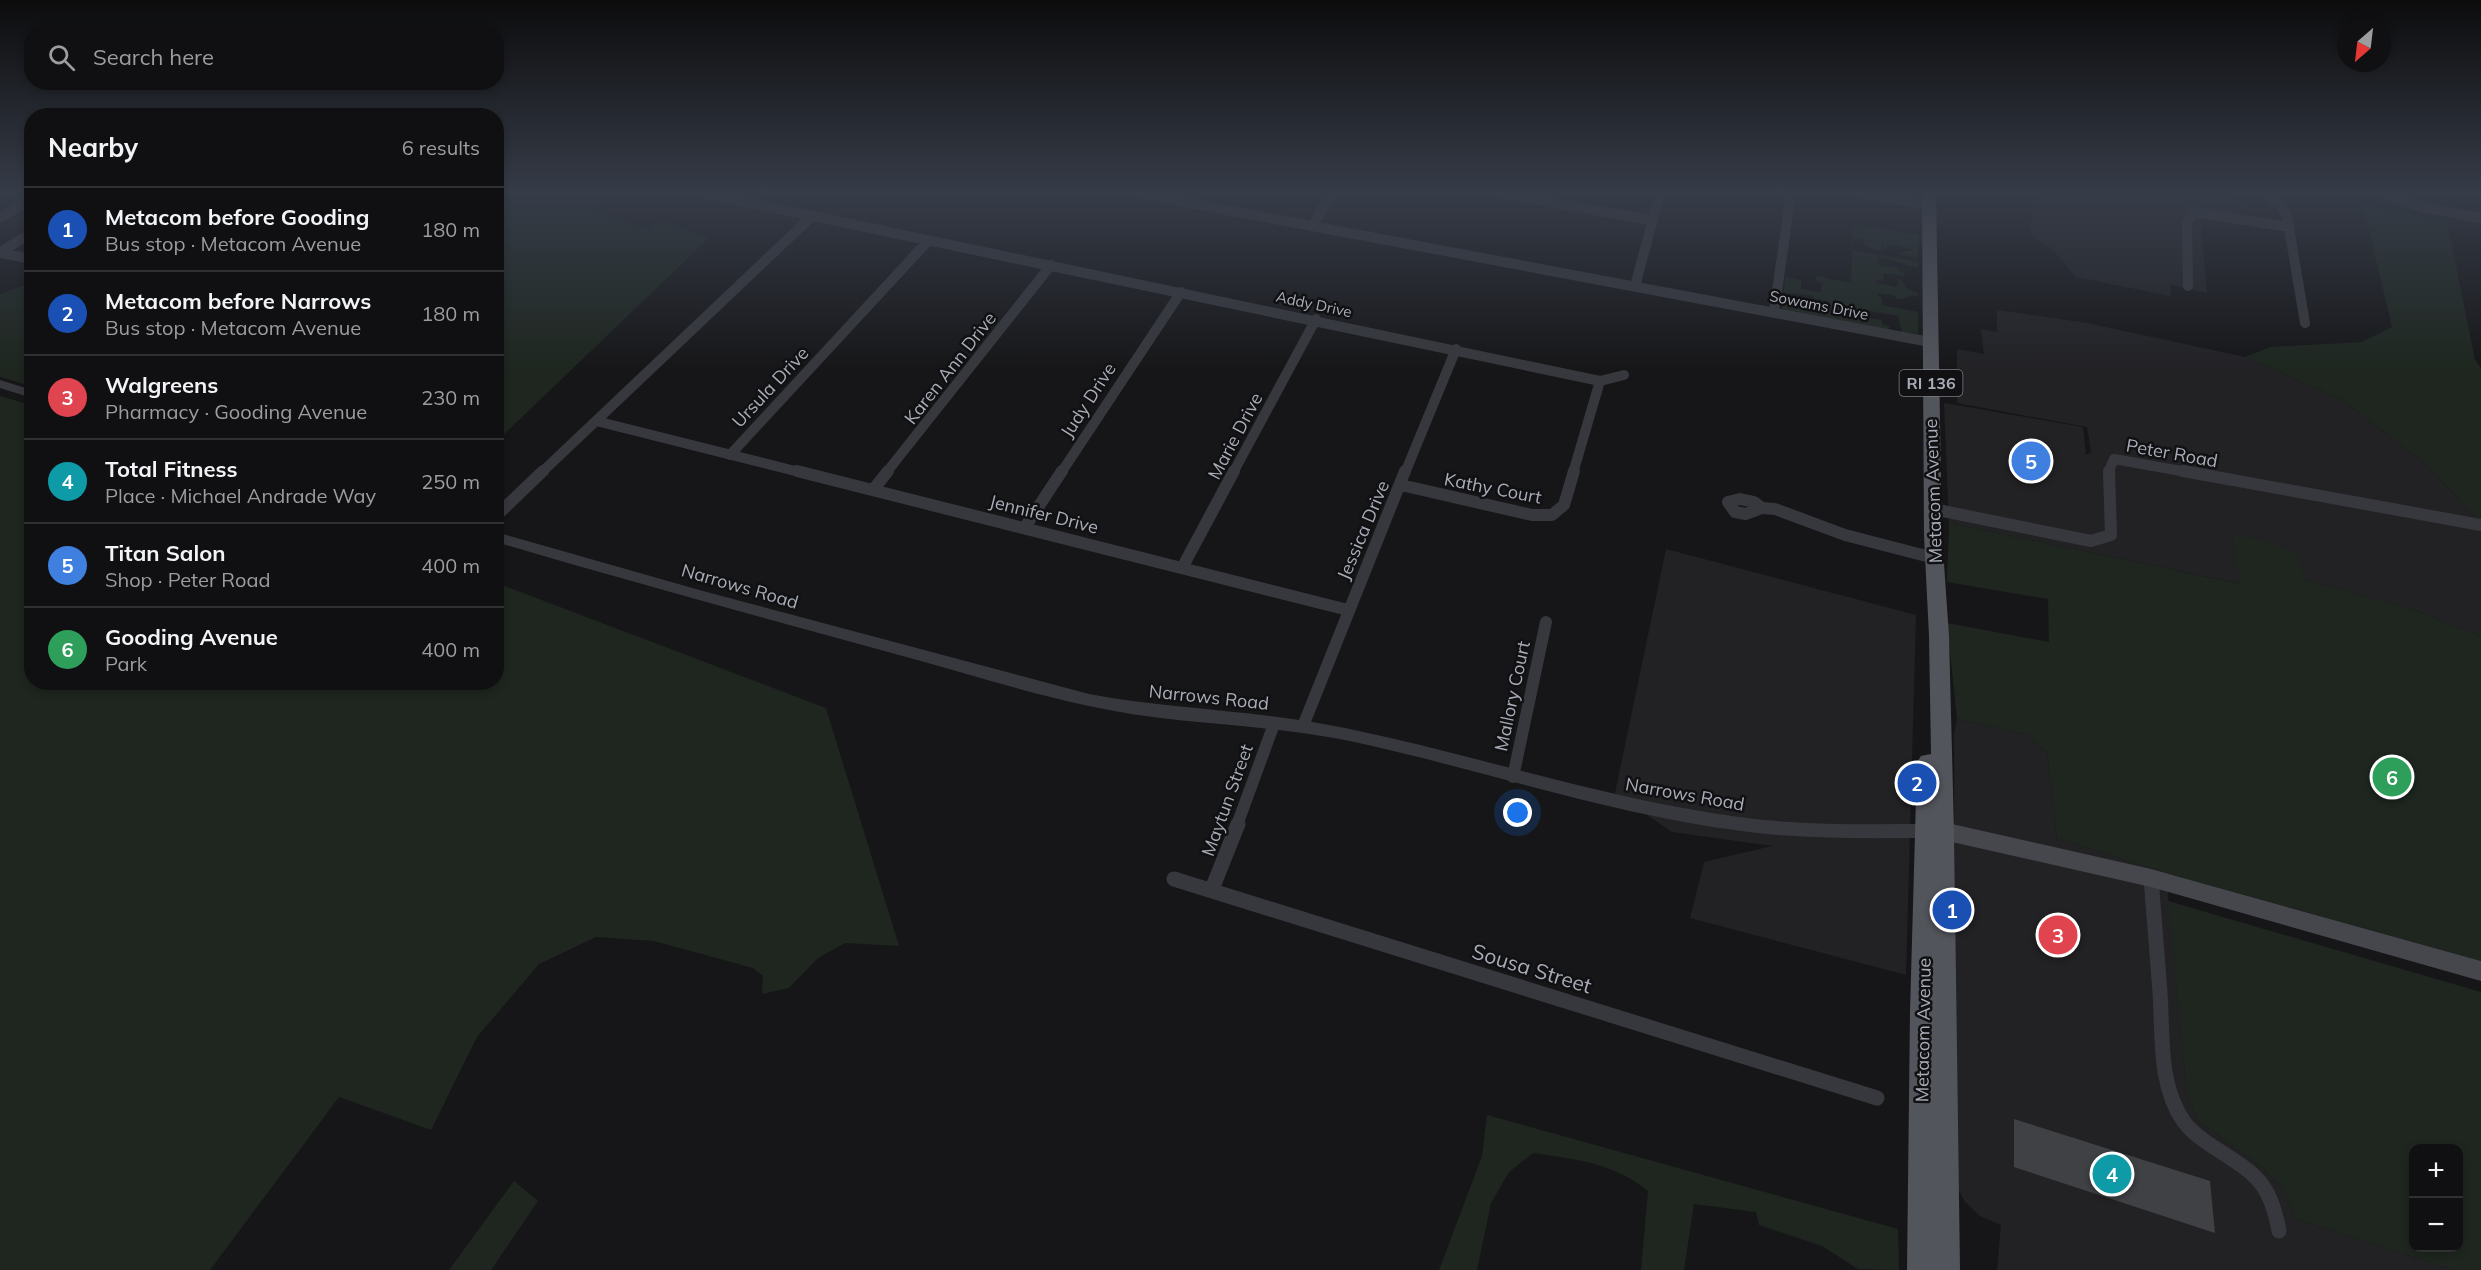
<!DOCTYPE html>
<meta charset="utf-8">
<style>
body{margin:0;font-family:Mulish,sans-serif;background:#19191b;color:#f1f3f6}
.controls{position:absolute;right:18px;bottom:18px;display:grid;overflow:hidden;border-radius:12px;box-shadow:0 3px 9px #0003}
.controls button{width:54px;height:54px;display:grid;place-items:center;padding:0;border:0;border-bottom:2px solid #303032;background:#101012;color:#f1f3f6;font:30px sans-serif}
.compass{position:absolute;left:2337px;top:18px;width:54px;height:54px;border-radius:50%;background:#101012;box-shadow:0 3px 9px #0003;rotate:208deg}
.you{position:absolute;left:1518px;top:813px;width:21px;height:21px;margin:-15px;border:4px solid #fff;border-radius:50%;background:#1a73e8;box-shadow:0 0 0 9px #1a73e833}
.badge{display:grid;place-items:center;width:39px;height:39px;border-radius:50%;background:#f2b134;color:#fff;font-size:20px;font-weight:700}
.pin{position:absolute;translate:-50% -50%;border:3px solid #fff;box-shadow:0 2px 6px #0006}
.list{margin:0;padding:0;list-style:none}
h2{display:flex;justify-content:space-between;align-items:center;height:78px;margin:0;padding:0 24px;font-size:26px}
h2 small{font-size:20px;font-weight:400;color:#9c9d9f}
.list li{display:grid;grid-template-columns:39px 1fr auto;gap:18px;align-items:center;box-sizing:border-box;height:84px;padding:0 24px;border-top:2px solid #303032}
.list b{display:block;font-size:22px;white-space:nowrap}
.list p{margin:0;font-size:20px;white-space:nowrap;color:#9c9d9f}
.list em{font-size:20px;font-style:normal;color:#9c9d9f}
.icon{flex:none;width:33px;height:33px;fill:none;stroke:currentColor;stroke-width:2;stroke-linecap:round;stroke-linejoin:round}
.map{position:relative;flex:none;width:2481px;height:1270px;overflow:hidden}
.search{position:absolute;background:#101012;box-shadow:0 3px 9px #0003;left:24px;top:24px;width:480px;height:66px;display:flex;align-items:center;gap:15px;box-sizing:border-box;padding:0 21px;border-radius:24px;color:#9c9d9f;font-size:22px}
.panel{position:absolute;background:#101012;box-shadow:0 3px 9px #0003;left:24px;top:108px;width:480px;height:582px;border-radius:24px}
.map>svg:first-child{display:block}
.built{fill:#222225}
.green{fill:#1e261f;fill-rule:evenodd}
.building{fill:#404145}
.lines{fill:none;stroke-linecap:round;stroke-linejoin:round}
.minor-far2{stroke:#37383d;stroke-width:10}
.minor-far1{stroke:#37383d;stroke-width:12}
.minor{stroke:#37383d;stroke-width:15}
.tertiary{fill:#37383d;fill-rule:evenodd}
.secondary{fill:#45474d;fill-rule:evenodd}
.primary{fill:#53555c;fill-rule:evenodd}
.labels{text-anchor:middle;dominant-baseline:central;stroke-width:5;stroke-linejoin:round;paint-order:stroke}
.far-street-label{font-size:15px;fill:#a8adb8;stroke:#111113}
.shield{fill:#111113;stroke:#7b7e86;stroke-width:1.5}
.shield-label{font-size:16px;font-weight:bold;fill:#a8adb8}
.street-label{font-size:18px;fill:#a8adb8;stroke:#111113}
.near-street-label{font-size:21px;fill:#a8adb8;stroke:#111113}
</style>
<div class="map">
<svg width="2481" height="1270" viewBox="0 0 2481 1270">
<rect width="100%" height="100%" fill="#161618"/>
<path class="built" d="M2034 193H2228L2252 209 2200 216 2207 293 2171 285 2170 296 2076 277 2054 251 2030 234Z
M1997 310 2087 323 2245 357 2341 399 2426 464 2481 523V636L2409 608 2305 580 2231 533 2242 584 1949 523 1944 403 2083 427 2086 455 2091 452 2087 427 1957 403V349L1984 354 1981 329 1997 332Z
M1666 549 1916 615 1906 975 1690 918 1704 862 1772 846 1672 832 1615 793Z
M1957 719 2025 734 2047 752 2057 838 2166 873 2187 1093 2197 1120 2254 1161 2281 1186 2296 1219 2454 1270H1997L2001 1225 1980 1216 1965 1202 1956 1185 1954 734Z"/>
<path class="green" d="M497 193H615L593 212 647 229 662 221 709 238 497 441Z
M2363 204 2447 221 2475 360 2481 368V523L2426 464 2341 399 2245 357 2271 347 2362 342 2392 327Z
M1853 224 1919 235 1918 258 1900 255V252L1914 250 1889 243 1896 247 1887 245V249H1883L1882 242 1881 252 1863 245 1865 243 1862 239 1854 238 1853 244 1851 243Z
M1852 250 1919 262 1918 268C1904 264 1894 260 1878 257V265L1898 268V271L1904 272V276L1884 273 1883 281 1876 280 1877 283 1897 287 1898 279 1902 280 1907 289 1918 293V296C1909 295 1904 300 1896 299V296L1877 293V295L1882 298V305L1918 312V334L1902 332 1898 316 1869 311 1867 318 1882 320V324L1889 326V330L1781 310 1784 300 1800 303V307L1813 310 1814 304 1828 306V301L1814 299V296L1784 292 1785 277 1801 280V289L1821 292 1822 283 1816 281V276L1851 283Z
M31 283H32L31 386 0 377V294Z
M0 396 31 405 32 682H496L497 583 826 708 899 946 845 943 818 958 789 988 762 994 763 976 753 968 654 941 596 937 539 964 477 1037 431 1130 339 1097 210 1270H0Z
M1949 523 2241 584 2231 533 2277 544 2298 553 2305 580 2409 608 2481 636V961L2166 873 2057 838 2047 752 2025 734 1957 719 1947 623 2049 642 2048 599 1947 582Z
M2168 901 2481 992V1270H2454L2296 1219 2281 1186 2254 1161 2197 1120 2187 1093ZM2414 1148H2458V1248H2414Z
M1487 1115 1898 1229 1899 1270 1858 1269 1822 1246 1759 1225 1756 1212 1694 1204 1684 1270H1641L1648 1191C1612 1162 1577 1160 1533 1153L1509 1172 1491 1203 1477 1270H1439L1482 1156Z
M514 1181 538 1201 491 1270H449Z"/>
<path class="building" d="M2014 1119 2210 1181 2215 1233 2014 1167Z"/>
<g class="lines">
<path class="minor-far2" d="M703 193 1600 381
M1136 193 1930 342
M1498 193 1652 220
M1857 193 1929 205
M2264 193 2280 205 2287 216 2305 323
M2389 197 2421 207 2481 218
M0 218 32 198
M1312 226 1332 193
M0 252 32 233
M0 253 32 259
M1635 286 1660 193
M2188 286 2187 222 2193 212 2289 227
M1774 312 1791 193
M1600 381 1624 375
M596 421 803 473
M730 455 928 241
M541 473 811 217
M886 473 1051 265
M1061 473 1181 292
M1233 473 1316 319
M1405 473 1456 349
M1573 473 1600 381
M2108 473 2114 459 2192 473"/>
<path class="minor-far1" d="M797 471 1348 610
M2183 471 2481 525
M1401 485 1532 515H1552L1564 505 1574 471
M873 490 888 471
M1740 499 1754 502 1762 508 1746 514 1735 512 1728 502Z
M1762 508 1775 509 1845 535 1934 558
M1933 509 2091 541 2111 535 2109 471
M496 516 543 471
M1025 527 1062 471
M1182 568 1234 471
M1303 726 1405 471
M1513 777 1546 622
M1237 825 1274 724"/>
<path class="minor" d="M2151 878C2154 916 2157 954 2160 992 2163 1035 2158 1085 2184 1122 2192 1133 2204 1141 2215 1148 2255 1174 2270 1181 2279 1231
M1174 879 1877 1098
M1212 889 1238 824"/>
<path class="tertiary" d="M0 380 32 390V398L0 388Z
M496 532 703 591 1089 694C1174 710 1261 710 1345 728 1477 755 1605 799 1739 817 1804 826 1869 824 1934 824L1940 826 1942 831 1940 836 1934 838C1870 838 1805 840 1742 831 1607 814 1478 768 1345 740 1261 723 1173 725 1089 706 1028 693 969 674 910 658 772 620 634 583 496 542Z"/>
<path class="secondary" d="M1943 822 2151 869 2481 961V981L2151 887 1943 840 1936 837 1933 831 1936 825Z"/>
<path class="primary" d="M1922 193H1936L1942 535 1949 636 1954 831 1960 1270H1907L1910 1012 1917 762 1921 756 1931 754 1929 636 1924 535Z"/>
</g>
<linearGradient id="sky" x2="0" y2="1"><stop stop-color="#0c0c0d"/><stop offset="0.52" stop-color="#363c48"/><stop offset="1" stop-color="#363c48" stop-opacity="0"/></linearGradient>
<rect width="2481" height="371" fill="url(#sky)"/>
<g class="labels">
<g class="far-street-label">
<text transform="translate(1314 304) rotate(12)">Addy Drive</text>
<text transform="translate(1819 305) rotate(11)">Sowams Drive</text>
</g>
<rect class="shield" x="1899.5" y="370" width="63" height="26" rx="4.5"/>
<g class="shield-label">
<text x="1931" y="383">RI 136</text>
</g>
<g class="street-label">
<text transform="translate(950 368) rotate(-52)">Karen Ann Drive</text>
<text transform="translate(770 387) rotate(-47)">Ursula Drive</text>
<text transform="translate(1088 400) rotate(-57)">Judy Drive</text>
<text transform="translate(1235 436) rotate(-62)">Marie Drive</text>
<text transform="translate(2172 453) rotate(10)">Peter Road</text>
<text transform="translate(1493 488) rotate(11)">Kathy Court</text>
<text transform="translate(1933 491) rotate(-92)">Metacom Avenue</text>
<text transform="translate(1044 514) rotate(14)">Jennifer Drive</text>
<text transform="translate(1363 530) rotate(-67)">Jessica Drive</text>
<text transform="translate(740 586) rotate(16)">Narrows Road</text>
<text transform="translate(1512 696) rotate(-78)">Mallory Court</text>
<text transform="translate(1209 697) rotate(6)">Narrows Road</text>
<text transform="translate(1685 794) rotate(10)">Narrows Road</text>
<text transform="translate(1227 800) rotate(-70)">Maytun Street</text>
<text transform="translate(1923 1030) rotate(-89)">Metacom Avenue</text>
</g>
<g class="near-street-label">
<text transform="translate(1532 968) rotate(17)">Sousa Street</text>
</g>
</g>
</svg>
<div class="controls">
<button>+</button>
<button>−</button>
</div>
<svg class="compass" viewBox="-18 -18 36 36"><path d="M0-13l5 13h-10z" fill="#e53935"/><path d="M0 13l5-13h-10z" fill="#9c9d9f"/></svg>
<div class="you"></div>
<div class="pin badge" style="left:1952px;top:910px;background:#1a4fb4">1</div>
<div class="pin badge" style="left:1917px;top:783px;background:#1a4fb4">2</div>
<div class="pin badge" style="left:2058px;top:935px;background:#e0444e">3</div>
<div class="pin badge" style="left:2112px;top:1174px;background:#0f9aa8">4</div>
<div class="pin badge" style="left:2031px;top:461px;background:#3f7fe0">5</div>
<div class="pin badge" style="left:2392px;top:777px;background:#2e9e5b">6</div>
<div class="search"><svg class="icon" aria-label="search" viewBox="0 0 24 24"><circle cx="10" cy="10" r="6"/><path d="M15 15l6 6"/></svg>Search here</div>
<section class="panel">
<h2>Nearby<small>6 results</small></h2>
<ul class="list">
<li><span class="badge" style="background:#1a4fb4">1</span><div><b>Metacom before Gooding</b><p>Bus stop · Metacom Avenue</p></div><em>180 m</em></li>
<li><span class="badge" style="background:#1a4fb4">2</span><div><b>Metacom before Narrows</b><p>Bus stop · Metacom Avenue</p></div><em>180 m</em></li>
<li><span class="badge" style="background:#e0444e">3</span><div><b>Walgreens</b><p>Pharmacy · Gooding Avenue</p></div><em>230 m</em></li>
<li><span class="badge" style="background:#0f9aa8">4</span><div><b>Total Fitness</b><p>Place · Michael Andrade Way</p></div><em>250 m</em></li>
<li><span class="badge" style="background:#3f7fe0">5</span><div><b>Titan Salon</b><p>Shop · Peter Road</p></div><em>400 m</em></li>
<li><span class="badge" style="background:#2e9e5b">6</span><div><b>Gooding Avenue</b><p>Park</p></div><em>400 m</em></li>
</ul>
</section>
</div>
